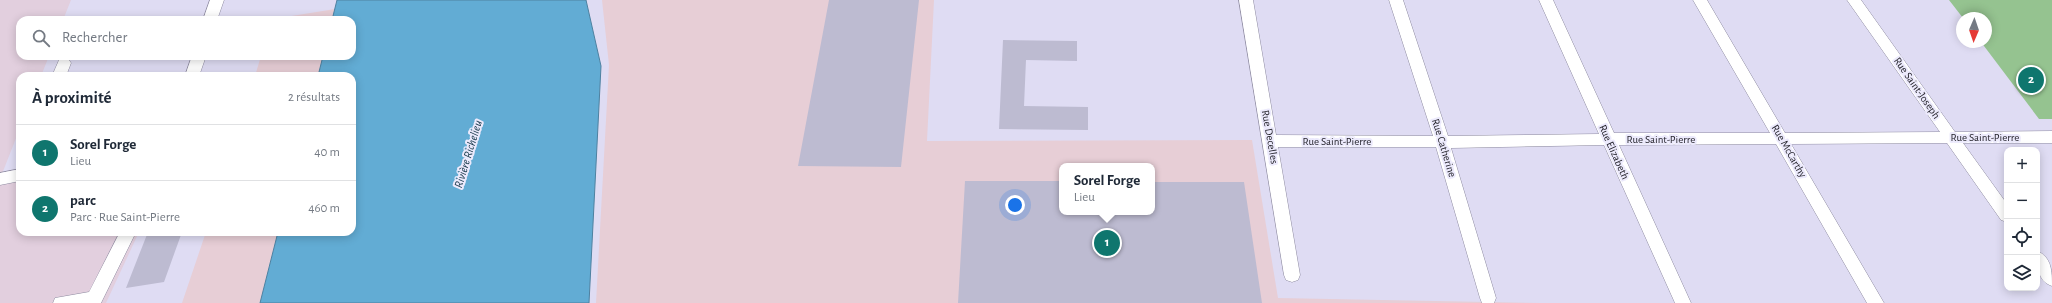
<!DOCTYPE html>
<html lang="fr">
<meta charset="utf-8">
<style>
body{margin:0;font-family:"Alegreya Sans",sans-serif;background:#f2f2f3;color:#1f2937}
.controls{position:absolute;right:12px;bottom:12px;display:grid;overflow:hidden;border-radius:8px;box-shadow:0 2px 10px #0003}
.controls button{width:36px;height:36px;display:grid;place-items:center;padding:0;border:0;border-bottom:1px solid #e0e1e3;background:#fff;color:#1f2937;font:20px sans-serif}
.compass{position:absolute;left:1956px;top:12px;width:36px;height:36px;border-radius:50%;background:#fff;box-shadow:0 2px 10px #0003;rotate:182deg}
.you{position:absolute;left:1015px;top:205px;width:14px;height:14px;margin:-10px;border:3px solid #fff;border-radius:50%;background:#1a73e8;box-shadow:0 0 0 6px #1a73e833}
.badge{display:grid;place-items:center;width:26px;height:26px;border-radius:50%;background:#0f766e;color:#fff;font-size:13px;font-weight:700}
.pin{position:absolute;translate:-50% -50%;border:2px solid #fff;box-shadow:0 1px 4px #0006}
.popup{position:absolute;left:1059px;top:163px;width:96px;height:52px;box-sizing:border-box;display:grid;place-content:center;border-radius:8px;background:#fff;filter:drop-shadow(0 1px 3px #0005);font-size:13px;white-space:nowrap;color:#747a83}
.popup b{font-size:15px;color:#1f2937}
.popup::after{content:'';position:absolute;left:50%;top:100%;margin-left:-8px;border:8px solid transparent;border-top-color:#fff}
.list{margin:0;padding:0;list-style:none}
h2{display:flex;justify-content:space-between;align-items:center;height:52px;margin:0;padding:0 16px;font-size:17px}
h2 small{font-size:13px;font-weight:400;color:#747a83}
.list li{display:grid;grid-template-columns:26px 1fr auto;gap:12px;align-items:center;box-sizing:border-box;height:56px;padding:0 16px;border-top:1px solid #e0e1e3}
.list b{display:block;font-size:15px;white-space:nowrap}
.list p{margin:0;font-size:13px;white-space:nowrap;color:#747a83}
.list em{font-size:13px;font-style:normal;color:#747a83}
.icon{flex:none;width:22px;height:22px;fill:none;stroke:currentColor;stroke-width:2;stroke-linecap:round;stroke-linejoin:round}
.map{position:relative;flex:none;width:2052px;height:303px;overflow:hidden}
.search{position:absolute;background:#fff;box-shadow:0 2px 10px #0003;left:16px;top:16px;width:340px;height:44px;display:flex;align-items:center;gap:10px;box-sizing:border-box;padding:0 14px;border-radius:12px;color:#747a83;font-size:15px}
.panel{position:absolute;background:#fff;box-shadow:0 2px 10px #0003;left:16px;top:72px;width:340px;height:164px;border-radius:12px}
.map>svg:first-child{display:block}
.commercial{fill:#e2cfde}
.industrial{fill:#e7ced6;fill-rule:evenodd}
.green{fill:#95c390}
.water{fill:#62acd4;stroke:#4e81a0}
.building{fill:#bdbbd1}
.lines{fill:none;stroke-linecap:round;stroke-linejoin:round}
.street-casing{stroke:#8e8ba0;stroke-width:1}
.street{fill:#fff;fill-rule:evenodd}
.labels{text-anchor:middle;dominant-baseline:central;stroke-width:4;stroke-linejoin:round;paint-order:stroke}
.street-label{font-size:11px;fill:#1f1e26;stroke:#eceafc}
.water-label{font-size:12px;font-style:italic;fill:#143547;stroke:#eceafc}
</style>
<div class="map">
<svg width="2052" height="303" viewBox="0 0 2052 303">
<rect width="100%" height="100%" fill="#dfdcf3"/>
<path class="commercial" d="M0 0H71L63 20H20V56H49L41 76H20V128L0 179Z
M20 177V232H139L106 303H0V181Z"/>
<path class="industrial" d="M602 0H934L927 141 1252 140 1278 298 1541 303H596L609 65ZM1062 166H1152V212H1062Z
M335 9 332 20H272L273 19Z
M261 56H323L318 76H255Z
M206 232H278L260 303H182Z"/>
<path class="green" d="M1949 0H2052V119H2039L1981 42H1986V18H1963Z"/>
<path class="water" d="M337 0H586L601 66 589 303H260L278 232H352V76H318L323 56H352V20H332Z"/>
<path class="building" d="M829 0H919L901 167 798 166Z
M1003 40 1077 41V61L1026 60 1024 106 1088 107V130L999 129Z
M965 181H1062V212H1152V182H1244L1262 303H958Z
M148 232H182L164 282 126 288Z"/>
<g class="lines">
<defs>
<path id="street" d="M210 0H224L217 20H203Z
M1239 0H1253L1276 135 1433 136 1389 0H1403L1448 136 1599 134 1539 0H1553L1614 133H1770L1693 0H1707L1785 133 1940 132 1847 0H1861L1955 132 2052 131V143H1963L2007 204V222L2001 220 1947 143 1791 144 1884 303H1867L1776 144 1619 145 1691 303H1675L1604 145 1451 148 1496 298 1494 303H1482L1480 298 1436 147H1278L1300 275 1298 280 1292 282 1286 280 1284 275Z
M192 56H206L199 76H185Z
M64 58 69 60 71 63 66 76H52L59 60Z
M20 169V181L0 185V173Z
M120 232H136L101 303H53L55 298 89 292Z
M2037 251C2052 257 2052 272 2052 286 2037 281 2037 265 2037 251Z"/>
</defs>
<use href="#street" class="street-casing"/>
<use href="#street" class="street"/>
</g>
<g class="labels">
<g class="street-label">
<text transform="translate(1917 88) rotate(55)">Rue Saint-Joseph</text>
<text transform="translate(1270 137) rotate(80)">Rue Decelles</text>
<text x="1985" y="137">Rue Saint-Pierre</text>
<text x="1661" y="139">Rue Saint-Pierre</text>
<text x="1337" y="141">Rue Saint-Pierre</text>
<text transform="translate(1444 148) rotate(73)">Rue Catherine</text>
<text transform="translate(1789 151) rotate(60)">Rue McCarthy</text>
<text transform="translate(1614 152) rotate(66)">Rue Elizabeth</text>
</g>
<g class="water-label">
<text transform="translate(468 154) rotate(-73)">Rivière Richelieu</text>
</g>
</g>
</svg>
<div class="controls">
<button>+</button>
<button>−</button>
<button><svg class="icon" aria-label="locate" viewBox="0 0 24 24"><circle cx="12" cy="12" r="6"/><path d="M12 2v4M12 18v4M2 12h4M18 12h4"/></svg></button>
<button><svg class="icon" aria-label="layers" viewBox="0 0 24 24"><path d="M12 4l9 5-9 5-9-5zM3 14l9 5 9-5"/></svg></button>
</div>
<svg class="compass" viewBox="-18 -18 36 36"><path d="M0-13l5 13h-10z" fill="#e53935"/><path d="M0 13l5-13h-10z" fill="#747a83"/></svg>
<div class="you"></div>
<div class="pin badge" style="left:1107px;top:243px">1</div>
<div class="popup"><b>Sorel Forge</b>Lieu</div>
<div class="pin badge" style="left:2031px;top:80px">2</div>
<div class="search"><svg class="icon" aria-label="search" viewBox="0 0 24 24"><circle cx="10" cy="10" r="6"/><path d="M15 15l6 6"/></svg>Rechercher</div>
<section class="panel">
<h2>À proximité<small>2 résultats</small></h2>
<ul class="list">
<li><span class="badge">1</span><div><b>Sorel Forge</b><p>Lieu</p></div><em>40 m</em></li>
<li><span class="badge">2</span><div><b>parc</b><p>Parc · Rue Saint-Pierre</p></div><em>460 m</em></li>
</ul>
</section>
</div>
